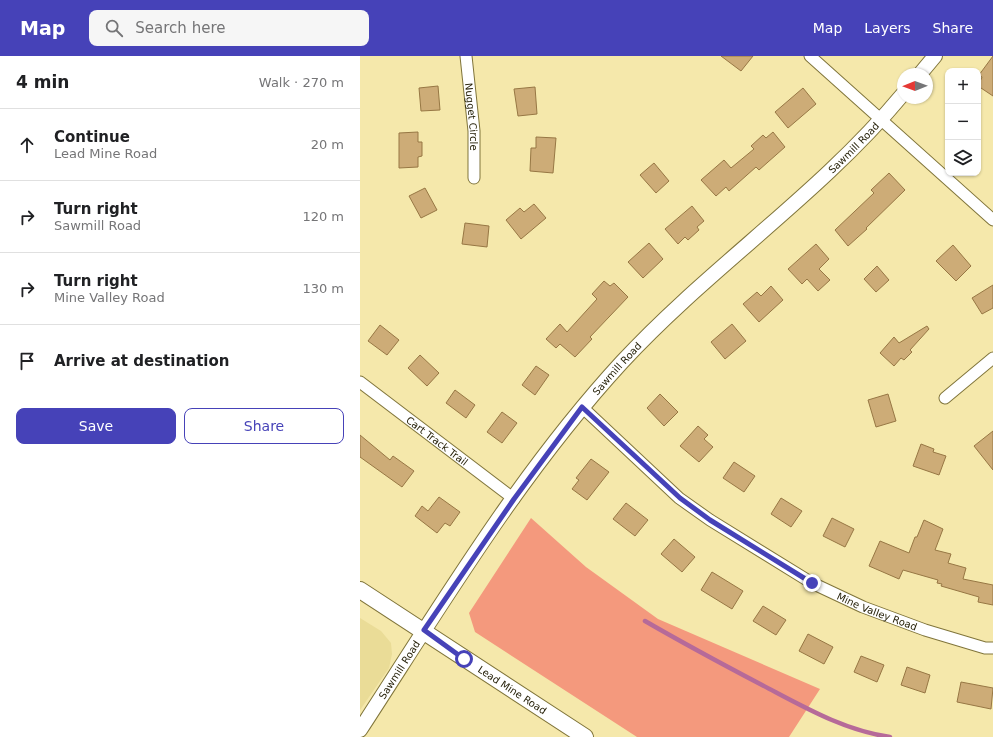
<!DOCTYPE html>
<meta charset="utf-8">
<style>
body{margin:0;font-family:"DejaVu Sans",sans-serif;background:#f6f6f6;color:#202124}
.controls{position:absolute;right:12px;top:12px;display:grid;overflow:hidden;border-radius:8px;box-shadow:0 1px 3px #0004}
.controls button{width:36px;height:36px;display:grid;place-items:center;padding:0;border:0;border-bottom:1px solid #e0e0e0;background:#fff;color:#202124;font:20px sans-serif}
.compass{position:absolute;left:537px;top:12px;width:36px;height:36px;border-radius:50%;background:#fff;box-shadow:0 1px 3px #0004;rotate:269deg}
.stop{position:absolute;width:12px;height:12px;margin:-9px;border:3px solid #4642b8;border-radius:50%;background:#fff}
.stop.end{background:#4642b8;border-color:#fff;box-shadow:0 1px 4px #0008}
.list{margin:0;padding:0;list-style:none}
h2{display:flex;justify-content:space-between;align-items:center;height:52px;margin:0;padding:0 16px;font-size:17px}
h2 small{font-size:13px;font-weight:400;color:#757577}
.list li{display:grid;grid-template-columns:26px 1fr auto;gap:12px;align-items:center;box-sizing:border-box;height:72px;padding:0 16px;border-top:1px solid #e0e0e0}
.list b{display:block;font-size:15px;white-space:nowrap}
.list p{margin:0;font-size:13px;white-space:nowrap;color:#757577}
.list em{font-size:13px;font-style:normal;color:#757577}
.actions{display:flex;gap:8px;padding:12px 16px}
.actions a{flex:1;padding:9px 0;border:1px solid #4642b8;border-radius:8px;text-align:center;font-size:14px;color:#4642b8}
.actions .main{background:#4642b8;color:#fff}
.icon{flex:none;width:22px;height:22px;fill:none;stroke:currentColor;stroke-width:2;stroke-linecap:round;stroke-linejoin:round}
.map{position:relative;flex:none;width:633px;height:681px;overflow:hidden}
header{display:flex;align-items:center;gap:24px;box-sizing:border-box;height:56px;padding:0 20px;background:#4642b8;color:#fff}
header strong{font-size:19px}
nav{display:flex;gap:22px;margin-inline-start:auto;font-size:14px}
.search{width:280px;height:36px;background:#f6f6f6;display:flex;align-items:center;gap:10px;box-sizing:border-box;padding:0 14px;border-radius:8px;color:#757577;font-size:15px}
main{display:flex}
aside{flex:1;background:#fff}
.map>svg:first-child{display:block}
.built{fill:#eadc97}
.green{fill:#f4997d}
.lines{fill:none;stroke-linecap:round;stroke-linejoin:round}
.stream{stroke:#b66a99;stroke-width:4.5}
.building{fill:#cdac77;stroke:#977744}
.minor-casing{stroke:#80753b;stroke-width:13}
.tertiary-casing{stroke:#80753b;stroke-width:16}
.secondary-casing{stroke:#80753b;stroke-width:18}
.minor{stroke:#fff;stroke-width:11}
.tertiary{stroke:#fff;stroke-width:14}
.secondary{stroke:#fff;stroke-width:16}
.route{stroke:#4642b8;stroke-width:5}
.labels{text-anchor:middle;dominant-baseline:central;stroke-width:3.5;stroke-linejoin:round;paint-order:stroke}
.street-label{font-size:10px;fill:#27220a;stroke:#fff}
</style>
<header>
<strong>Map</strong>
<div class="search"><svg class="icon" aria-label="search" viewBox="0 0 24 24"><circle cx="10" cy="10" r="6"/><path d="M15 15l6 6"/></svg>Search here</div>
<nav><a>Map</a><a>Layers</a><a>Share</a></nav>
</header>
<main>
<aside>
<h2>4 min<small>Walk · 270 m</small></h2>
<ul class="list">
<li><svg class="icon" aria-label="ahead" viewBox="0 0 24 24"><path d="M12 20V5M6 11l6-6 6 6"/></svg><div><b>Continue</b><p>Lead Mine Road</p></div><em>20 m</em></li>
<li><svg class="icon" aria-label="right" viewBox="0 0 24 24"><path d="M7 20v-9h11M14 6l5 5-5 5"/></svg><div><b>Turn right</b><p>Sawmill Road</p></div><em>120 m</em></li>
<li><svg class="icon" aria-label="right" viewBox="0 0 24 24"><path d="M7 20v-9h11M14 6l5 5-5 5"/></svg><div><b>Turn right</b><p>Mine Valley Road</p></div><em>130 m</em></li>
<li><svg class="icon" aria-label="arrive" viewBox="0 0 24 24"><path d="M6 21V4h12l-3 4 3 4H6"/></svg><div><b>Arrive at destination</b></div></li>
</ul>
<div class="actions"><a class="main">Save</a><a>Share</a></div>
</aside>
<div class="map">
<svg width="633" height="681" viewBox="0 0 633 681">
<rect width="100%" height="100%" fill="#f5e8ab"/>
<path class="built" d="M0 562 21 575 31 587 32 598 29 612 0 654Z"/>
<path class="green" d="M171 462 226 511 298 563 460 633 429 681H277L115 576 109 557Z"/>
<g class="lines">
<path class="stream" d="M285 565C323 587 362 608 402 629 444 651 483 674 530 681"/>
</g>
<path class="building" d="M361 0H393L381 15Z
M633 0V40L618 30 622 21 619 19Z
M78 30 80 54 61 55 59 32Z
M175 31 177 58 158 60 154 33Z
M443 32 456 48 428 72 415 56Z
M58 76V86H62V100L58 101V111L39 112V77Z
M413 76 425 91 399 114 396 111 369 135 366 131 356 140 341 124 364 104 371 112 394 93 391 90 403 79 406 82Z
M176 81 196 82 193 117 170 115 171 92H176Z
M294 107 309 125 296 137 280 119Z
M529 117 545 134 506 172 507 173 488 190 475 174 514 137 511 134Z
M65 132 77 154 61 162 49 140Z
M174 148 186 162 161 183 146 164 160 152 164 156Z
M332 150 344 165 337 171 339 174 328 184 325 181 318 188 305 173Z
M105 167 129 170 127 191 102 188Z
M289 187 303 203 283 222 268 206Z
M456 188 469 203 459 213 470 224 458 235 447 223 442 228 428 213Z
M593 189 611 210 596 225 576 205Z
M517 210 529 224 516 236 504 223Z
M244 225 250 230 254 227 268 241 230 281 232 283 215 301 200 288 196 292 186 283 200 268 207 276 237 243 232 238Z
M633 229V252L622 258 612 242Z
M411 230 423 244 399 266 383 248 397 236 401 240Z
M372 268 386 285 365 303 351 286Z
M20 269 39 284 27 299 8 285Z
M567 270 569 273 550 294 552 296 544 304 541 302 534 310 520 297 534 281 539 287Z
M60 299 79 317 67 330 48 312Z
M176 310 189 319 175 339 162 329Z
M95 334 115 349 106 362 86 347Z
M300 338 318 356 304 370 287 352Z
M528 338 536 365 516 371 508 344Z
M142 356 157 367 142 387 127 376Z
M338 370 348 379 344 383 353 391 339 406 320 390Z
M633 375V414L614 390Z
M0 379 30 404 33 400 54 415 42 431 0 401Z
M561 388 574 393 573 396 586 400 579 419 553 410Z
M231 403 249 416 227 444 212 433 219 424 216 422Z
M374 406 395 420 384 436 363 422Z
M79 441 100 456 90 470 85 467 77 477 55 460 62 450 68 455Z
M421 442 442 455 431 471 411 458Z
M266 447 288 464 275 480 253 463Z
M472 462 494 473 485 491 463 480Z
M564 464 583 473 575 494 591 498 588 507 606 512 603 523 633 529V549L618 546 619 541 581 530 582 528 577 527 578 524 543 514 539 523 509 510 520 485 549 497 555 481H557Z
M314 483 335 501 322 516 301 498Z
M352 516 383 535 372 553 341 534Z
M403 550 426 564 416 579 393 565Z
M448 578 473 591 464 608 439 595Z
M501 600 524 609 517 626 494 616Z
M547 611 570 619 565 637 541 629Z
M601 626 633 632 631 653 597 646Z"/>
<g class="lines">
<defs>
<g id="minor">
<path id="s1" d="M106 0 114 75V122"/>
<path d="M450 0 633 164"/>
<path id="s2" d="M0 326 154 443"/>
<path d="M585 342 633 302"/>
<path id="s3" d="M222 351 319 442 350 464 452 527 503 551 565 574 625 592H633"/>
</g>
<g id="tertiary">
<path d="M560 18 575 0"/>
<path id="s4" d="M0 674C82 548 160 417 262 306 350 211 460 138 543 38"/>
</g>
<g id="secondary">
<path id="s5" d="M0 534 225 681"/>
</g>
</defs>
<use href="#minor" class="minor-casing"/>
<use href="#tertiary" class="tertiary-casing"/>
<use href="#secondary" class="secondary-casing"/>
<use href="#minor" class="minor"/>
<use href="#tertiary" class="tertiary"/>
<use href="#secondary" class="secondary"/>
</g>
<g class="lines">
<path class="route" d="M104 603 64 574 154 443 222 351 320 442 350 464 452 527"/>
</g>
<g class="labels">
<g class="street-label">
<text stroke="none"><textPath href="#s1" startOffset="61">Nugget Circle</textPath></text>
<text stroke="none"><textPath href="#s4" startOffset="768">Sawmill Road</textPath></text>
<text stroke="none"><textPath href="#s4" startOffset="444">Sawmill Road</textPath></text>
<text stroke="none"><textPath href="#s2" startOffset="97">Cart Track Trail</textPath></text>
<text stroke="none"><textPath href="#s3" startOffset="362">Mine Valley Road</textPath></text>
<text stroke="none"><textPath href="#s4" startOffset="72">Sawmill Road</textPath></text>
<text stroke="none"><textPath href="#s5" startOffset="182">Lead Mine Road</textPath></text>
</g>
</g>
</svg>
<div class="controls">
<button>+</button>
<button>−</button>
<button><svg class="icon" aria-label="layers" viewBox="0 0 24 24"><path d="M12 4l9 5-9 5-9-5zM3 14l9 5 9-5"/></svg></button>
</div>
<svg class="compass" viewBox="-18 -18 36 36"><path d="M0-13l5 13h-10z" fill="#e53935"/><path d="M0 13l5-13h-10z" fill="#757577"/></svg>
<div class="stop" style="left:104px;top:603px"></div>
<div class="stop end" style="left:452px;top:527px"></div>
</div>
</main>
